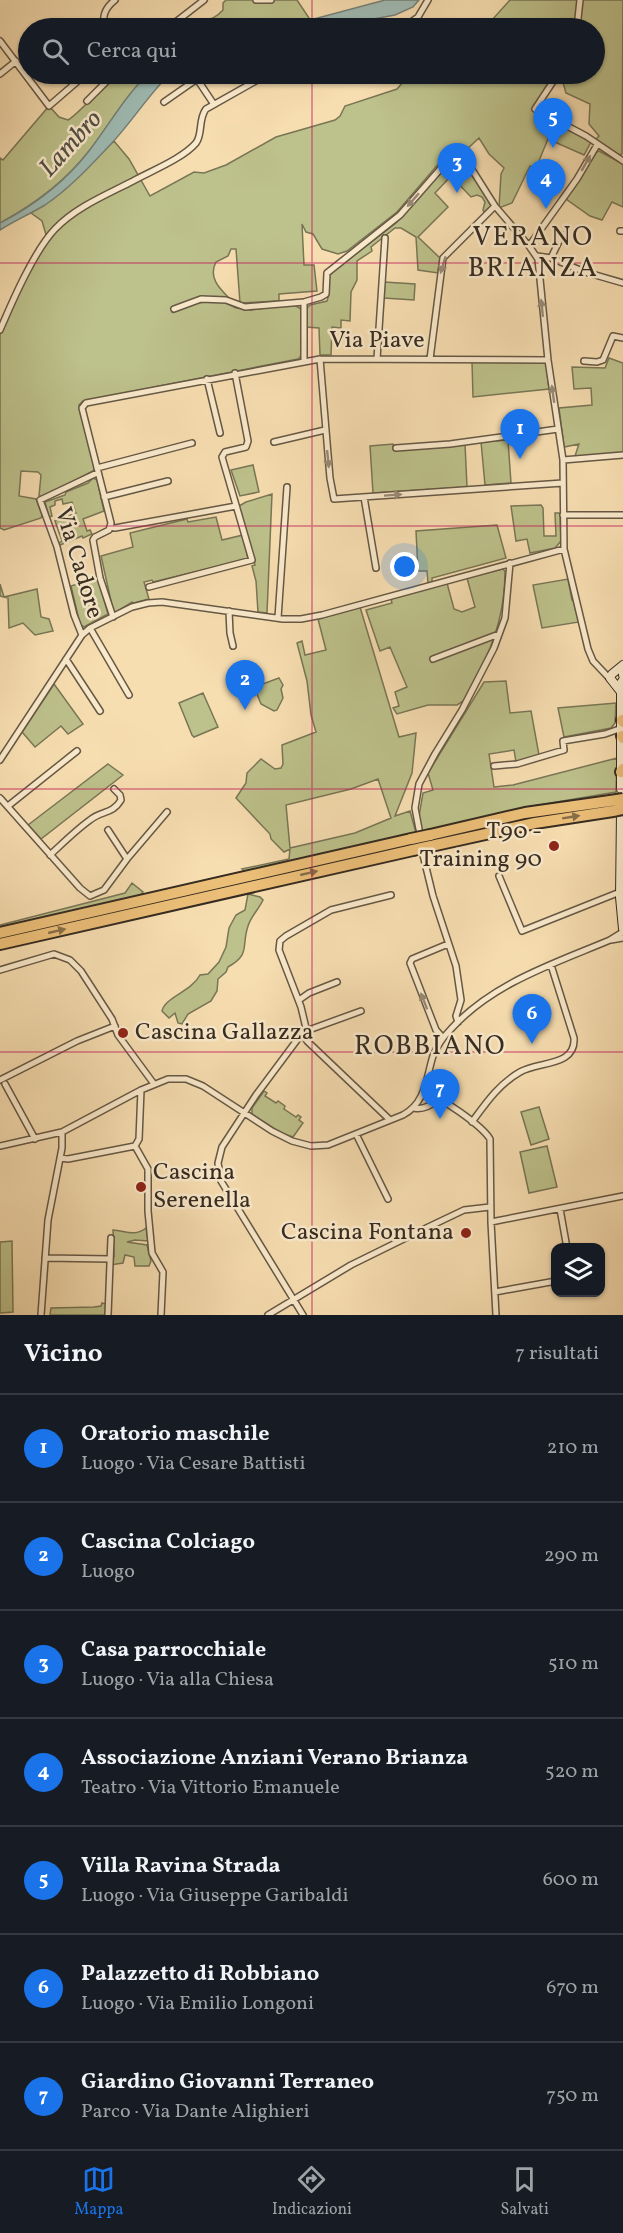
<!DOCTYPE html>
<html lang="it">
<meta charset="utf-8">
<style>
body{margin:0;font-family:Vollkorn,serif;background:#242831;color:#f1f3f6}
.controls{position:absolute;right:18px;bottom:18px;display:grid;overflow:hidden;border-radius:12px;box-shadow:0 2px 4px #0004}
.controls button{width:54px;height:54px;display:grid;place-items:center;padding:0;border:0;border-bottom:2px solid #363941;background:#171b24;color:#f1f3f6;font:30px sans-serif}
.you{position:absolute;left:405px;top:567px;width:21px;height:21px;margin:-15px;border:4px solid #fff;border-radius:50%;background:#1a73e8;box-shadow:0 0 0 9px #1a73e833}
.badge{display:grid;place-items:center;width:39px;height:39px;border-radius:50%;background:#1a73e8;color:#fff;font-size:20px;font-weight:700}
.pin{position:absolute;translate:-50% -50px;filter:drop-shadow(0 2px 3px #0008)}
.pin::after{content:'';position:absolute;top:32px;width:21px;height:18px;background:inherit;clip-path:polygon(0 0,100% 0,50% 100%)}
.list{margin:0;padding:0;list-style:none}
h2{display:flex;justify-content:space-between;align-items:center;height:78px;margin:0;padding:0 24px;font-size:26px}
h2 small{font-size:20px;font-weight:400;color:#9ea1a6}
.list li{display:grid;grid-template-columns:39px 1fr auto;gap:18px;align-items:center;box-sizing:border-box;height:108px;padding:0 24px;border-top:2px solid #363941}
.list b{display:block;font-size:22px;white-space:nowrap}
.list p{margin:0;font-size:20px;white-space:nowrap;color:#9ea1a6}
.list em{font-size:20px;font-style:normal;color:#9ea1a6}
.icon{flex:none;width:33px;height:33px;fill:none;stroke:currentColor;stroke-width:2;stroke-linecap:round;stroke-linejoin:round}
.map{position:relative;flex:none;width:623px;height:1315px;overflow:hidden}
.search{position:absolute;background:#171b24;box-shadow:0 2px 4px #0004;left:18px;right:18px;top:18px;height:66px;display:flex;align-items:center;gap:15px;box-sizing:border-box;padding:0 21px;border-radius:33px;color:#9ea1a6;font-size:22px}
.sheet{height:834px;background:#171b24}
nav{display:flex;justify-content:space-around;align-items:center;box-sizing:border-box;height:84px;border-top:2px solid #363941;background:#171b24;font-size:16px;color:#9ea1a6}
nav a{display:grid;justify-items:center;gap:3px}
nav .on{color:#1a73e8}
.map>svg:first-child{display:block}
.green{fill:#bdc18b;stroke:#797656;stroke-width:1.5;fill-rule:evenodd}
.water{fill:#9fbbb4;stroke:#758179;stroke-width:1.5}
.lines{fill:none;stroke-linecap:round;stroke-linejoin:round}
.street-casing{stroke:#665845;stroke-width:8}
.secondary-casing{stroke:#352b21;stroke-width:10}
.highway-casing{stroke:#352b21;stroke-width:14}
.street{stroke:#faeacc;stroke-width:5}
.secondary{stroke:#faeacc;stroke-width:8}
.highway{stroke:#ecbf78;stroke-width:10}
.highway-bridge-casing{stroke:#352b21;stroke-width:14;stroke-linecap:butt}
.highway-bridge{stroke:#ecbf78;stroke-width:10}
.oneway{fill:#988a76}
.oneway2{fill:#876e48}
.grid{fill:none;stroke:#c2185b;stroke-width:1.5;stroke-opacity:0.55}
.poi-dot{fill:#8f2418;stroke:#faeacc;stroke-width:2}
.labels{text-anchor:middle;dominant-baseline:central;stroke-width:5;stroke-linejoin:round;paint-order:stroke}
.street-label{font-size:24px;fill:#352b21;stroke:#faeacc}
.poi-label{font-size:24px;fill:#352b21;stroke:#faeacc;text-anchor:end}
.water-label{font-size:26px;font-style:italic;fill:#504f46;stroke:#faeacc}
.quarter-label{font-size:27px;letter-spacing:1.5px;fill:#352b21;stroke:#faeacc}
</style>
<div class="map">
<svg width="623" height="1315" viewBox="0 0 623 1315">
<rect width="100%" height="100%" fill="#f7deb1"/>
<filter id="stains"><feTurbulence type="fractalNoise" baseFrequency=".00333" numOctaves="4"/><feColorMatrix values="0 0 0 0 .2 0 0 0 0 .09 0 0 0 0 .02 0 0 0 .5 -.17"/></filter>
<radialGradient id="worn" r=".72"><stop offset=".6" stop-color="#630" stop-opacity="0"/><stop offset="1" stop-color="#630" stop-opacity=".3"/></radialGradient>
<path class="green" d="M226 0H297L309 18 307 21C267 32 221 28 179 28 187 28 192 23 200 21 210 19 215 19 223 10V3Z
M510 0H623L622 154 619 155 595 140 599 136 589 124 590 104 566 93 562 79 564 74H594V28H476L492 20Z
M114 74H148C124 98 110 124 89 151 65 182 35 204 0 223V158L3 160 49 106 59 117 68 120C82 111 102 86 114 74Z
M410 74H556L533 109 591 142 584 155 548 139 536 168 530 166 512 203 499 208 501 174 504 168 489 154 479 138 463 153 454 150 446 155 397 212 347 251 338 254 322 249 313 234 306 232 302 224 304 265H314L317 291 279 294V301L240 303 236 249H231L228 256 216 262C208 277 219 288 229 298L196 299 180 304 222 301 236 308 251 310 293 304 301 309V356L298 359 83 401 79 405 95 468 93 471 43 497 39 496 41 475 38 472 21 471 19 496 36 499 42 515 41 518 4 530 0 528V330L19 289 47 238 42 221 31 213 69 185 114 141 129 159 150 196 194 172 204 173 226 165 276 137 335 120 340 116 345 106 397 89Z
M599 151 623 164V207L612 202 602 220 590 216 566 199 596 153Z
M455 162C474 167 482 189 491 206L484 212 483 210 485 202 482 197 477 195 471 197 451 176 435 193 448 207 418 237 440 258 438 273 418 270 416 237 401 228H395L371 247 372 251 357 261V280L351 292 350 321 341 320V328L332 327 331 355H320L319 328 306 327V309L310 305 327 301C331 292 326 282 331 273L396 223 444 167Z
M384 282 415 284 414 300 384 298Z
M609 358 623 363V454L575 456 579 444 564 447 559 408 592 405 591 388 574 389 572 367 605 368Z
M472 362 546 363 549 389 473 397Z
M508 440 511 483 485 485 481 442Z
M393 444 394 450 465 444 467 487 373 493 370 446Z
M253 465 259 492 240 496 231 470Z
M93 478 97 480 104 511 83 519 87 531 90 530 92 534 83 538 82 536 60 545 59 543 62 541 55 521 76 513 72 502 63 504 62 499 55 501V505L50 507 52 516 49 517 45 502 65 495 66 492 88 483Z
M272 494 267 613 258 612 256 581 252 566 255 565 239 510V506L246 502Z
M541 505 543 508 544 536H556L555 513H560L561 541 555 548 530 553 527 539 516 541 511 506Z
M216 517 222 540 243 535 248 559 153 582 152 580 144 582 149 599 134 603 132 602 116 612 113 610 101 556 133 547 130 533 187 519 188 522Z
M497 525 506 558 432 578V583H428L427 571H418L416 531Z
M502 569 505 571C505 608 496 638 480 671 475 681 471 691 465 700L457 705H428L397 714 393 708 399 706 395 692 407 687 390 647 380 651 366 610 392 603 391 599 447 583 454 609 462 612 475 607 467 578Z
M98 578 108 614 84 627 80 624 71 586Z
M568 579 572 600 575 602 579 622 542 628 533 585Z
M0 584 4 597 37 589 41 617 49 619 53 631 35 635 23 623 9 628 8 598 0 596Z
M360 607 399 737 416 733 412 773 395 816 410 811 416 833 247 873 242 869 289 859 290 849 284 852 271 839 270 834 236 798 246 783 247 773 261 759 275 769 281 768 283 764 282 745 316 732 311 715 307 681 297 643 302 641 305 655 326 650 318 619ZM378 779 391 818 355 833 290 848 286 805 351 789Z
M279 678 283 685 281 689 283 698 277 710 274 711 261 704 255 689 257 686Z
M506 681 510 713 531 711 539 755 516 762 514 750 489 754 494 787 513 785 617 758 616 792 527 807 422 832 419 816 423 793 433 790 428 773 484 682Z
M54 684 83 724 68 734 61 726 35 747 22 732Z
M203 693 218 727 194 737 192 735 179 703Z
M616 703 615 723 611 728 564 737 558 708Z
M108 764 123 775 41 839 28 825Z
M132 883 143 892 140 896 0 931V925L125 893Z
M248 894 260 897 263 900C259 909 251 916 248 926 241 947 251 954 228 967L226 972 218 979 217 991 211 1001 188 1014 182 1024 178 1023 175 1013 169 1018 162 1011C165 997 191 992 200 975L208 974 219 962 226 947 229 928 236 915 245 910Z
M264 1091 267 1093 265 1096 276 1103 278 1101 285 1106 284 1109 296 1117 298 1115 301 1117 299 1120 303 1123 293 1137 281 1133 252 1114V1108Z
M539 1107 549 1139 531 1145 521 1112Z
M547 1146 557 1187 529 1193 520 1152Z
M146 1228 148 1241 135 1240 127 1242 147 1245 151 1261 149 1266H135L134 1257 125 1255 123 1263 110 1265V1259L114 1257 113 1230C126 1231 134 1237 146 1228Z
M12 1241 13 1312 0 1313V1242Z
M102 1303 106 1304 108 1315H50L51 1308 94 1307 101 1306Z"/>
<path class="water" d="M385 0H419L413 7 395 15 325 28H250L299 23Z
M148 74H170C148 95 132 122 110 145 90 166 69 189 45 205 30 214 14 221 0 230V223C35 205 65 182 89 151 109 125 125 96 148 74Z"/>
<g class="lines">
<defs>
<path id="street" d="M256 0H271
M64 28 69 23 78 28
M108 28C99 19 106 7 115 0
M168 28 204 0
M403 28 418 17 428 0
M577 28 580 0
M0 41 49 106 86 74
M0 74 16 61
M558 74 535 109 586 136 623 161
M87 101 114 74
M164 102 197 79 213 103
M620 231H623
M529 246 577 179 597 145
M537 256 551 258 585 272 623 283
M551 258 562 235
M304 302V361
M174 309 201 299 226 300 245 307 304 302 321 297 326 294 327 273 400 215 443 166 455 160 463 162 471 168 495 206 529 246 538 259 548 360 563 460 564 549 588 649 593 661 611 680
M0 330C12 302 34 251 55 229 76 207 106 195 133 181 151 171 182 159 196 143 203 134 198 119 206 109L268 74
M320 359 330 478 334 499 563 483
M377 359 385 238
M430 359 443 258 495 206
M584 361 597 362 603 360 613 336 623 338
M207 379 220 433
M274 442 325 430
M396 448 450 444 558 429
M563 460 623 455
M97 468 192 443
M104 497 168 481
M364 497 376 568
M563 515H623
M110 527 115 528 236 506
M149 587 252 560 222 457 225 452 246 447 248 441 235 373
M229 611 230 633 233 646
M113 617 100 578 93 540 95 537 109 530 111 523 82 408 86 403 320 359 548 360
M278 618 287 487
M90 628 129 695
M82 635 74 615 57 547 40 500 97 473
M66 659 100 711
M433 659 499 634
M0 760 82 635 90 628 132 607 148 603 162 602 283 619H301L322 615 564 549
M494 766 517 764 564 750 563 741 605 734 622 728
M0 798 80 888 90 896 104 890 127 859 108 830
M8 806 77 751
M419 829 415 808 419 784 435 754 462 710 494 648 505 618 510 563
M50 855C63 843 76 830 90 820 102 810 112 815 121 800L120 795 114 789
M423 855 433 896 456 966 461 1000 456 1016 458 1022
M127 859 167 812
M499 876 522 931 620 892
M611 940 623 938
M0 970 54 954 70 960 81 971 112 1019 118 1035 154 1084
M299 1000 309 993 337 982
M306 1031 361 1011
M302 1033 307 1041 390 1120
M443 1038 436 1030 410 963 412 959 448 944
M0 1080 77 1041 115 1026
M5 1084 35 1139
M424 1089C441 1099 481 1124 490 1139L491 1222 496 1315
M414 1108C423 1110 433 1105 438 1098
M472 1122C486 1103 499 1084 520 1072 538 1061 576 1067 574 1038L551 965
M356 1134 388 1199
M0 1146 62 1132 141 1090 168 1079H186L203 1086 272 1131 292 1141 311 1146 328 1145 403 1115C426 1103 426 1078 433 1056 437 1046 443 1037 451 1029 493 983 553 964 610 940L623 932
M135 1146 148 1169V1211L152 1253 163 1272 161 1315
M60 1158 68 1159 135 1146 139 1139 141 1090
M560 1209 567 1248
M491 1222 623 1196
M45 1258 110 1259
M495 1292 556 1281
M41 1315 48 1220 62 1148V1132
M108 1315 111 1238
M268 1315 351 1265 422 1230 464 1210 490 1207
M303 1315 221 1181 218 1163 222 1147 256 1095 306 1028 301 1007 279 950 280 941 286 936 331 910 391 895"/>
<path id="secondary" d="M623 675V673
M621 692 610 678 612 674 623 665
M621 789V683L623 680
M621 812 620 897 623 929"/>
<path id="highway" d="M622 720 623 722
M622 736 623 738
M621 772 623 769
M430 835 525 813 610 801
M431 846 535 823 613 811
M0 933 411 839
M0 944 413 850"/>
</defs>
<use href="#street" class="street-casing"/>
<use href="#secondary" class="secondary-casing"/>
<use href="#highway" class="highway-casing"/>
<use href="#street" class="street"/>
<use href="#secondary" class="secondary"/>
<use href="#highway" class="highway"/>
<defs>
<path id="highway-bridge" d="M610 801 623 799
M613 811 623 809
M411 839 430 835
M413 850 431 846"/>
</defs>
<use href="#highway-bridge" class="highway-bridge-casing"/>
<use href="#highway-bridge" class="highway-bridge"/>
</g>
<defs><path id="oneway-solid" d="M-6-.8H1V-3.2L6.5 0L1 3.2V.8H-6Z" transform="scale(1.5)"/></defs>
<g class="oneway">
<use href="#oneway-solid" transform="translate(586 163) rotate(-60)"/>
<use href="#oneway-solid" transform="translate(413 200) rotate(131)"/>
<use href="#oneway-solid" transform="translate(443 265) rotate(107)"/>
<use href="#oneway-solid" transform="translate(542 308) rotate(-96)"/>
<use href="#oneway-solid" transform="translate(553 394) rotate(-98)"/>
<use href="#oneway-solid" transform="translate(328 459) rotate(84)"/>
<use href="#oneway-solid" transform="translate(393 495) rotate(-4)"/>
<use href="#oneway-solid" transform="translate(424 1001) rotate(-111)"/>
</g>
<g class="oneway2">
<use href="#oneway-solid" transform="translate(571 817) rotate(-9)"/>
<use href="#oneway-solid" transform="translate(309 873) rotate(-13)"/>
<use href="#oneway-solid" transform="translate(57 931) rotate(-13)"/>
</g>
<path class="grid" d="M312 0V28M312 74V1315M0 263H623M0 526H623M0 789H623M0 1052H623"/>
<g class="poi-dot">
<circle cx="554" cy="846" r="6"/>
<circle cx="123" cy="1033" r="6"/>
<circle cx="141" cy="1187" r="6"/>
<circle cx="466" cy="1233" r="6"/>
</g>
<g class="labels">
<g class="street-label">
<text x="377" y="341">Via Piave</text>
<text transform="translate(78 563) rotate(73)">Via Cadore</text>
</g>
<g class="poi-label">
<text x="542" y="832">T90 -<tspan x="542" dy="28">Training 90</tspan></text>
<text x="135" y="1033" text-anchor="start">Cascina Gallazza</text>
<text x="153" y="1173" text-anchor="start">Cascina<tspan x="153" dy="28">Serenella</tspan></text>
<text x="454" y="1233">Cascina Fontana</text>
</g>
<g class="water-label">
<text transform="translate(71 144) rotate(-48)">Lambro</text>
</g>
<g class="quarter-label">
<text x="533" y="238">VERANO<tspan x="533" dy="31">BRIANZA</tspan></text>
<text x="430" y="1047">ROBBIANO</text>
</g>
</g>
<rect width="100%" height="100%" filter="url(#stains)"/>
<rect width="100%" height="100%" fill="url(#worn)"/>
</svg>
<div class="controls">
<button><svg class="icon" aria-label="layers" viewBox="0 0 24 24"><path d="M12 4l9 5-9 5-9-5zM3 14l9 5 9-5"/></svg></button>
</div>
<div class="you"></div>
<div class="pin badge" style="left:520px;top:459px">1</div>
<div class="pin badge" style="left:245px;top:710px">2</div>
<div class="pin badge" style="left:457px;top:193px">3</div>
<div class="pin badge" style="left:546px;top:209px">4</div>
<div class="pin badge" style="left:553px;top:148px">5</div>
<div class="pin badge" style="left:532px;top:1044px">6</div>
<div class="pin badge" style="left:440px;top:1119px">7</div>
<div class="search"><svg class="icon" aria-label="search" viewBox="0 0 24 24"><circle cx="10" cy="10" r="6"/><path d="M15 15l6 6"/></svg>Cerca qui</div>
</div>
<section class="sheet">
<h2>Vicino<small>7 risultati</small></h2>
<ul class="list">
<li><span class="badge">1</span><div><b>Oratorio maschile</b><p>Luogo · Via Cesare Battisti</p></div><em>210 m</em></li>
<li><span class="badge">2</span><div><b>Cascina Colciago</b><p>Luogo</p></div><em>290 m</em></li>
<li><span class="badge">3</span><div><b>Casa parrocchiale</b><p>Luogo · Via alla Chiesa</p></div><em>510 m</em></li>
<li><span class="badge">4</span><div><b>Associazione Anziani Verano Brianza</b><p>Teatro · Via Vittorio Emanuele</p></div><em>520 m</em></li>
<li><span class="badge">5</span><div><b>Villa Ravina Strada</b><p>Luogo · Via Giuseppe Garibaldi</p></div><em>600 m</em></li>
<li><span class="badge">6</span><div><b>Palazzetto di Robbiano</b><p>Luogo · Via Emilio Longoni</p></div><em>670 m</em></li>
<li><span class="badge">7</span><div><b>Giardino Giovanni Terraneo</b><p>Parco · Via Dante Alighieri</p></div><em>750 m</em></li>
</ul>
</section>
<nav>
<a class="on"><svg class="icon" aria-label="map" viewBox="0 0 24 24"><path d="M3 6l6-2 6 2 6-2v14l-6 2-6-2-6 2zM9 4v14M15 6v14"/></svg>Mappa</a>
<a><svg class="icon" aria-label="directions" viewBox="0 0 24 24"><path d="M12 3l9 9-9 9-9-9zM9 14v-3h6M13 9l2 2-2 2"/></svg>Indicazioni</a>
<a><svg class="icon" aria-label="saved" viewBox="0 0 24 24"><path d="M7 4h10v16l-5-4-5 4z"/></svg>Salvati</a>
</nav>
